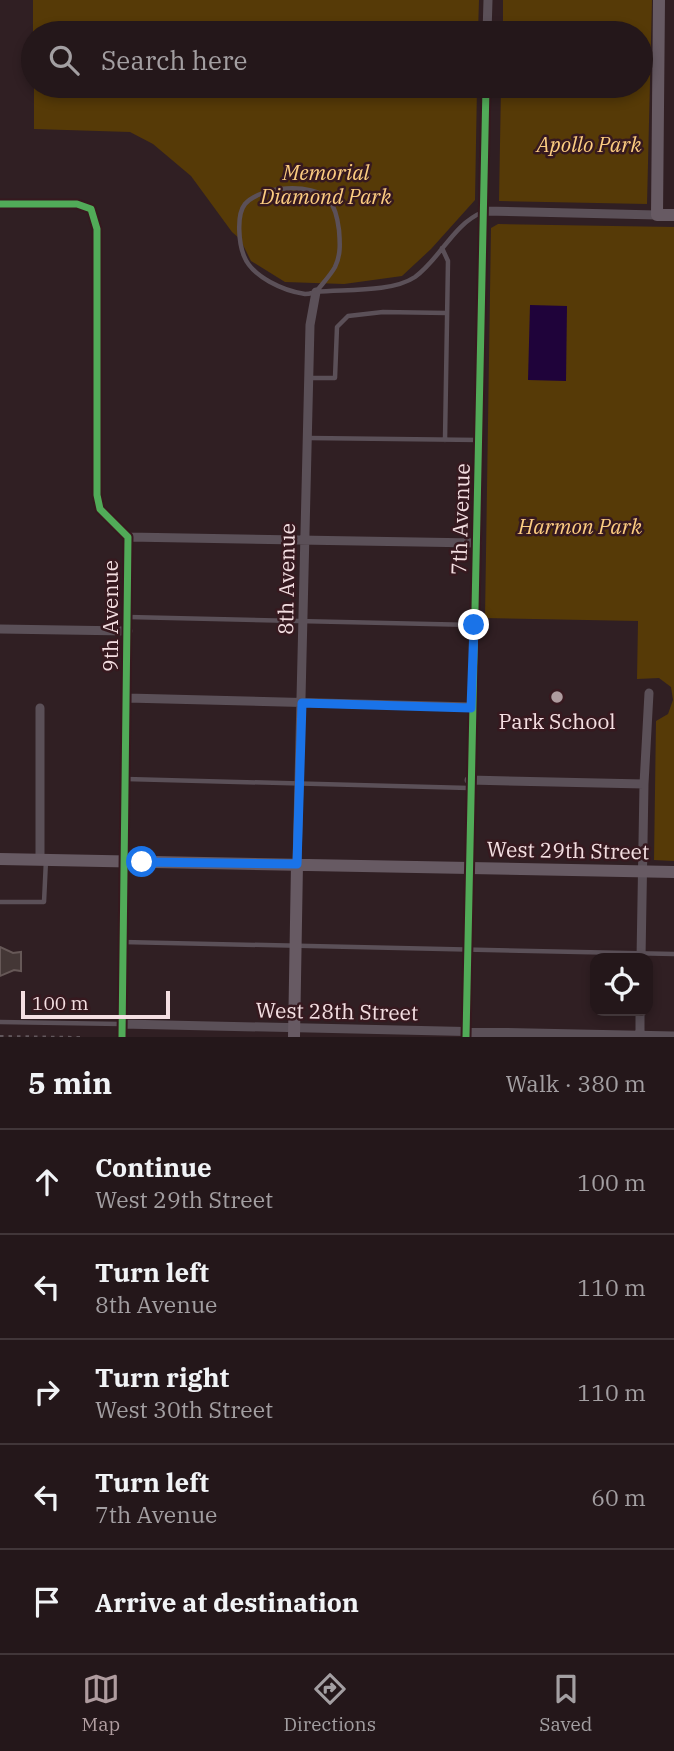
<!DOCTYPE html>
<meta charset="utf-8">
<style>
body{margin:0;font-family:"IBM Plex Serif",serif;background:#2c2023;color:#f1f3f6}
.controls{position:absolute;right:21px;bottom:21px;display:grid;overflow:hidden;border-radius:14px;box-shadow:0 4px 10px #0003}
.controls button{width:63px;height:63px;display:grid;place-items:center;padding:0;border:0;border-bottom:2px solid #413639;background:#24171a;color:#f1f3f6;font:35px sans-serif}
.scale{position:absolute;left:21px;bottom:18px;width:149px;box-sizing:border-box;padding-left:7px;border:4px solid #f4dfe2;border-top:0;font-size:19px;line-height:24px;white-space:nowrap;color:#f4dfe2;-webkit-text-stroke:5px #36191f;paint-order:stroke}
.stop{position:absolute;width:21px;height:21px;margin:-16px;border:5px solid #1a73e8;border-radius:50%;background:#fff}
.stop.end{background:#1a73e8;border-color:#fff;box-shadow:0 2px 7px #0008}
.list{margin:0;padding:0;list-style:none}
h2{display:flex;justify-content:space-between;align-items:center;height:91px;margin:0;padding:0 28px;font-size:30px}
h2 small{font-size:23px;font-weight:400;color:#a39fa2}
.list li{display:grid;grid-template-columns:46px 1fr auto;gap:21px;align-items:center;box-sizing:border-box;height:105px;padding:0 28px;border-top:2px solid #413639}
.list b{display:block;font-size:26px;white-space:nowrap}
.list p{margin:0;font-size:23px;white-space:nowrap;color:#a39fa2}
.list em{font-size:23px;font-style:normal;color:#a39fa2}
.icon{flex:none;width:38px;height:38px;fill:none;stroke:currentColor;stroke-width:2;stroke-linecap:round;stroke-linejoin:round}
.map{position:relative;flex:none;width:674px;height:1037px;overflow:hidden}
.search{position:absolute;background:#24171a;box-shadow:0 4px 10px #0003;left:21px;right:21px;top:21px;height:77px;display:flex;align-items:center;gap:18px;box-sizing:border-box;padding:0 24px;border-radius:38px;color:#a39fa2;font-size:26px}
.sheet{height:616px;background:#24171a}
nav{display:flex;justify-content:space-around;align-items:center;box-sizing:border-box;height:98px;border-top:2px solid #413639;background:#24171a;font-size:19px;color:#a39fa2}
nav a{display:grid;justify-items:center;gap:4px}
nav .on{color:#af9c9f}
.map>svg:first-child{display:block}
.green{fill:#563a07}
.water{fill:#1f033a}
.building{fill:#443736;stroke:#665857;stroke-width:2}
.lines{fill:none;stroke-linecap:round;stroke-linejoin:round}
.path{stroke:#62575c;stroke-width:2;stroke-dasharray:3.5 5;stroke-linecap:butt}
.lane{stroke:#5b5058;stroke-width:4.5}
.street{stroke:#5b5058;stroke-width:9}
.secondary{stroke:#675a63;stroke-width:12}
.cycleway-casing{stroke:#36191f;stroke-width:11}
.cycleway{stroke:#51ab58;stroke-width:7}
.route{stroke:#1a73e8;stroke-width:9}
.poi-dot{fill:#af9c9f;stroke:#36191f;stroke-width:2.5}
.labels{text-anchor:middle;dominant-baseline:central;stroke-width:5;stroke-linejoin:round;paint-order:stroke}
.park-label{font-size:21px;font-style:italic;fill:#fccc81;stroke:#36191f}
.street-label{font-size:21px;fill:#f4dfe2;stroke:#36191f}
.poi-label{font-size:21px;fill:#f4dfe2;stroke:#36191f}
</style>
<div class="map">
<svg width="674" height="1037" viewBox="0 0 674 1037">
<rect width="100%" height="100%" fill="#301f23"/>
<path class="green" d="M33 0H479L478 33H33V46Z
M503 0H652L647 204 499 201 501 86H641V33H503Z
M34 86H477L475 200 431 249 402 276 344 284 285 282 251 261 240 239 232 232 191 176 153 144 130 132 34 129Z
M498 224 674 227V861L654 860 656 721 668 714 673 700 671 687 659 678 637 679 638 621 485 618 491 228Z"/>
<path class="water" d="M530 305 567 306 566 381 528 380Z"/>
<path class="building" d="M0 947 13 953 21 952V971L14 970 0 976Z"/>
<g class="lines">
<path class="path" d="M0 1036 81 1037"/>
<path class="lane" d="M442 248 448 261 445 440
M316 292C322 284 330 276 335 267 341 255 340 242 339 230 338 222 335 207 329 200 312 182 261 186 245 204 236 215 239 244 244 256 252 277 284 291 305 294 311 294 311 293 316 292 343 289 391 293 415 277 441 258 453 224 483 212
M310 378H335L337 327 348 316 383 312 447 313
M309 438 479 440
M128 617 474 625
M126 779 469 788
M0 902H44L46 860
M123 942 674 954
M0 1022 121 1024"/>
<path class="street" d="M487 33 488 0
M0 204H77L91 209 97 229V495L100 509 128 537 122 1037
M484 211 657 215
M128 537 477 543
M0 629 128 631
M127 698 472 707
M469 780 644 784
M40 859V708
M297 864 310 325 316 292
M641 958 644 784 649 693
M122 1024 674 1036
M466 1037 486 86
M640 1037V1011"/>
<path class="secondary" d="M659 0 657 215H674
M0 859 674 872
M294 1037 297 864"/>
<defs>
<path id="cycleway" d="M0 204H77L91 209 97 229V495L100 509 128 537 122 1037
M466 1037 486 86"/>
</defs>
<use href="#cycleway" class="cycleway-casing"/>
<use href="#cycleway" class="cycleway"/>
</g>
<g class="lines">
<path class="route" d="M142 862 297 864 302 703 471 708 474 625"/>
</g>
<circle class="poi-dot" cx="557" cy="697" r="7"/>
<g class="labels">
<g class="park-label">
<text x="589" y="144">Apollo Park</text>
<text x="326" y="172">Memorial<tspan x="326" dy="24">Diamond Park</tspan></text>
<text x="580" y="526">Harmon Park</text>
</g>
<g class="street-label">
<text transform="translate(460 519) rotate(-88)">7th Avenue</text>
<text transform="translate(286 579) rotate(-89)">8th Avenue</text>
<text transform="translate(110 616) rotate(-90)">9th Avenue</text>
<text transform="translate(568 850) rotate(1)">West 29th Street</text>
<text transform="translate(337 1011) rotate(1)">West 28th Street</text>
</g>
<g class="poi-label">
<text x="557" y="721">Park School</text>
</g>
</g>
</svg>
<div class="controls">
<button><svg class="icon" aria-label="locate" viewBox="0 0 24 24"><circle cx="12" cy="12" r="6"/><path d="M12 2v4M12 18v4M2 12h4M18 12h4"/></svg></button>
</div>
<div class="scale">100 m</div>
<div class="stop" style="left:142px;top:862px"></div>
<div class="stop end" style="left:474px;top:625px"></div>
<div class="search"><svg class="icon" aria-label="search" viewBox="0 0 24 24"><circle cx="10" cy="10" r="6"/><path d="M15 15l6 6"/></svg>Search here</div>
</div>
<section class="sheet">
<h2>5 min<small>Walk · 380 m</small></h2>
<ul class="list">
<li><svg class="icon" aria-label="ahead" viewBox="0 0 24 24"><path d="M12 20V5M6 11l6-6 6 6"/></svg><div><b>Continue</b><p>West 29th Street</p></div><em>100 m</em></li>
<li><svg class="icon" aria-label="left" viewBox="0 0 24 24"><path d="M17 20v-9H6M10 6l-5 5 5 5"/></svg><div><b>Turn left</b><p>8th Avenue</p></div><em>110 m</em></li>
<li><svg class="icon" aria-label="right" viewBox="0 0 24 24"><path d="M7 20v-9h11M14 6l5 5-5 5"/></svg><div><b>Turn right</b><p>West 30th Street</p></div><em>110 m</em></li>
<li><svg class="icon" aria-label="left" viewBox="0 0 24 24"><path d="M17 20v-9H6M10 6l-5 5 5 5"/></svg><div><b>Turn left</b><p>7th Avenue</p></div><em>60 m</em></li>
<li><svg class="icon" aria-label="arrive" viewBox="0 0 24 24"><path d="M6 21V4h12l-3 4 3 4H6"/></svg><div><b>Arrive at destination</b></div></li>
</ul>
</section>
<nav>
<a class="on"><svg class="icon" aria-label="map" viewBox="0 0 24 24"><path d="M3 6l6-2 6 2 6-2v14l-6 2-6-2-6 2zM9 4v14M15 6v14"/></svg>Map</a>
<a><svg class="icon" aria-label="directions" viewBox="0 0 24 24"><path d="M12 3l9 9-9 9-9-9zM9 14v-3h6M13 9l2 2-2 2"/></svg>Directions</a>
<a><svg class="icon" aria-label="saved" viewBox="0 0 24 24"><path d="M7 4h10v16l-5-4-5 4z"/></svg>Saved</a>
</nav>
